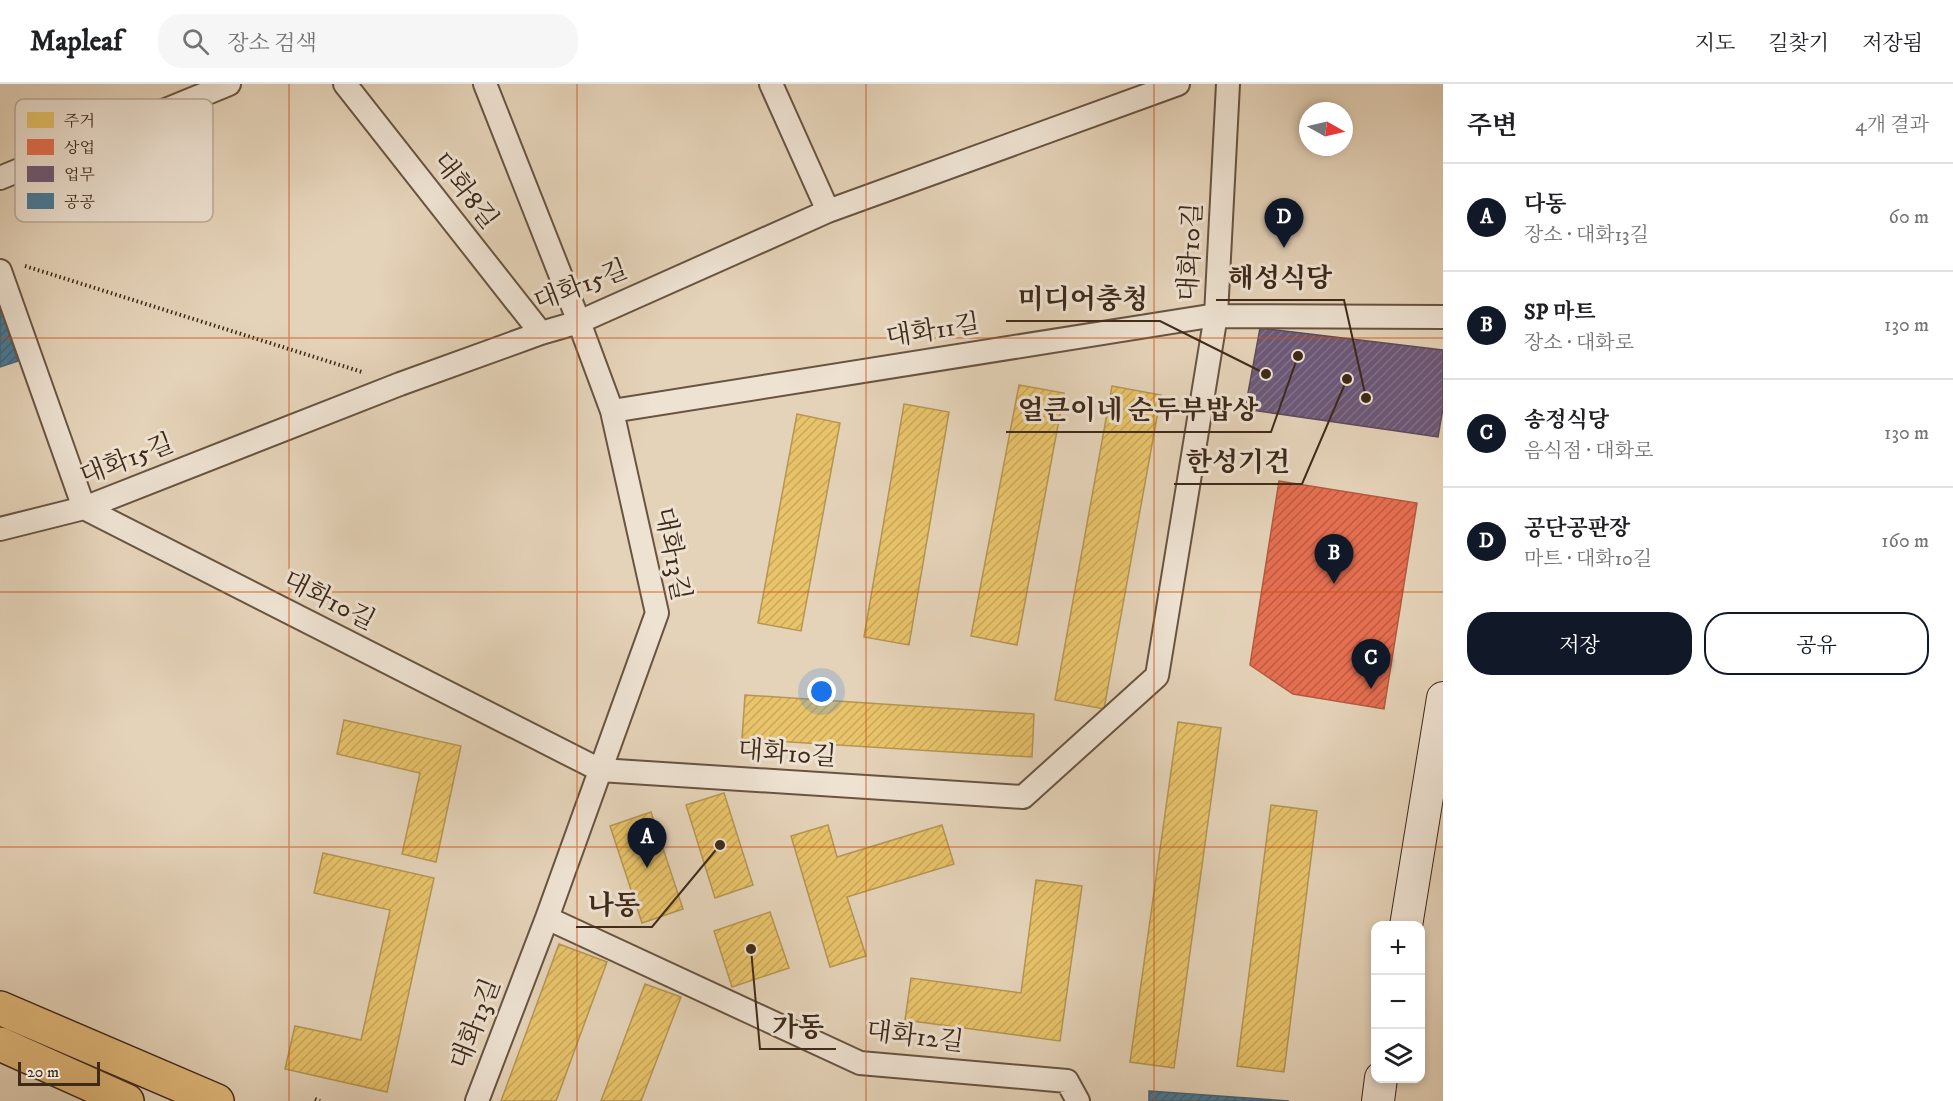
<!DOCTYPE html>
<html lang="ko">
<meta charset="utf-8">
<style>
body{margin:0;font-family:"IM FELL DW Pica","Noto Serif KR",serif;background:#f6f6f6;color:#202124}
.controls{position:absolute;right:18px;bottom:18px;display:grid;overflow:hidden;border-radius:12px;box-shadow:0 3px 9px #0003}
.controls button{width:54px;height:54px;display:grid;place-items:center;padding:0;border:0;border-bottom:2px solid #e0e0e0;background:#fff;color:#202124;font:30px sans-serif}
.compass{position:absolute;left:1299px;top:18px;width:54px;height:54px;border-radius:50%;background:#fff;box-shadow:0 3px 9px #0003;rotate:98deg}
.scale{position:absolute;left:18px;bottom:15px;width:82px;box-sizing:border-box;padding-left:6px;border:3px solid #3e2a19;border-top:0;font-size:16px;line-height:21px;white-space:nowrap;color:#3e2a19;-webkit-text-stroke:4px #eee2d2;paint-order:stroke}
.you{position:absolute;left:822px;top:608px;width:21px;height:21px;margin:-15px;border:4px solid #fff;border-radius:50%;background:#1a73e8;box-shadow:0 0 0 9px #1a73e833}
.badge{display:grid;place-items:center;width:39px;height:39px;border-radius:50%;background:#111827;color:#fff;font-size:20px;font-weight:700}
.pin{position:absolute;translate:-50% -50px;filter:drop-shadow(0 2px 3px #0008)}
.pin::after{content:'';position:absolute;top:32px;width:21px;height:18px;background:inherit;clip-path:polygon(0 0,100% 0,50% 100%)}
.list{margin:0;padding:0;list-style:none}
h2{display:flex;justify-content:space-between;align-items:center;height:78px;margin:0;padding:0 24px;font-size:26px}
h2 small{font-size:20px;font-weight:400;color:#757577}
.list li{display:grid;grid-template-columns:39px 1fr auto;gap:18px;align-items:center;box-sizing:border-box;height:108px;padding:0 24px;border-top:2px solid #e0e0e0}
.list b{display:block;font-size:22px;white-space:nowrap}
.list p{margin:0;font-size:20px;white-space:nowrap;color:#757577}
.list em{font-size:20px;font-style:normal;color:#757577}
.actions{display:flex;gap:12px;padding:18px 24px}
.actions a{flex:1;padding:14px 0;border:2px solid #111827;border-radius:24px;text-align:center;font-size:21px;color:#111827}
.actions .main{background:#111827;color:#fff}
.icon{flex:none;width:33px;height:33px;fill:none;stroke:currentColor;stroke-width:2;stroke-linecap:round;stroke-linejoin:round}
.map{position:relative;flex:none;width:1443px;height:1017px;overflow:hidden}
header{display:flex;align-items:center;gap:36px;box-sizing:border-box;height:84px;padding:0 30px;background:#fff;border-bottom:2px solid #e0e0e0}
header strong{font-size:28px}
nav{display:flex;gap:33px;margin-inline-start:auto;font-size:21px}
.search{width:420px;height:54px;background:#f6f6f6;display:flex;align-items:center;gap:15px;box-sizing:border-box;padding:0 21px;border-radius:24px;color:#757577;font-size:22px}
main{display:flex}
aside{flex:1;background:#fff}
.map>svg:first-child{display:block}
.homes{fill:url(#homes-hatch);stroke:#b69652;stroke-width:1.5}
.shops{fill:url(#shops-hatch);stroke:#b45a40;stroke-width:1.5}
.offices{fill:url(#offices-hatch);stroke:#5f4b5d;stroke-width:1.5}
.public{fill:url(#public-hatch);stroke:#436375;stroke-width:1.5}
.lines{fill:none;stroke-linecap:round;stroke-linejoin:round}
.minor-casing{stroke:#685441;stroke-width:26}
.secondary-casing{stroke:#3e2a19;stroke-width:34}
.primary-casing{stroke:#3e2a19;stroke-width:36}
.path{stroke:#3e2a19;stroke-width:4;stroke-dasharray:1.5 3;stroke-linecap:butt}
.minor{stroke:#eee2d2;stroke-width:22}
.secondary{stroke:#eee2d2;stroke-width:32}
.primary{stroke:#e2ba7c;stroke-width:33}
.grid{fill:none;stroke:#c6500f;stroke-width:1.5;stroke-opacity:0.55}
.labels{text-anchor:middle;dominant-baseline:central;stroke-width:6;stroke-linejoin:round;paint-order:stroke}
.street-label{font-size:26px;fill:#3e2a19;stroke:#eee2d2}
.key{fill:#eee2d2;stroke:#b9ab9a;stroke-width:1.5}
.key-label{font-size:16px;fill:#3e2a19}
.leader{fill:none;stroke:#3e2a19;stroke-width:2}
.callout-dot{fill:#3e2a19;stroke:#eee2d2;stroke-width:2}
.callout-label{font-size:27px;text-anchor:middle;font-weight:bold;fill:#3e2a19;stroke:#eee2d2;stroke-width:6;stroke-linejoin:round;paint-order:stroke}
</style>
<header>
<strong>Mapleaf</strong>
<div class="search"><svg class="icon" aria-label="search" viewBox="0 0 24 24"><circle cx="10" cy="10" r="6"/><path d="M15 15l6 6"/></svg>장소 검색</div>
<nav><a>지도</a><a>길찾기</a><a>저장됨</a></nav>
</header>
<main>
<div class="map">
<svg width="1443" height="1017" viewBox="0 0 1443 1017">
<defs>
<pattern id="homes-hatch" width="6" height="6" patternUnits="userSpaceOnUse" patternTransform="scale(1.5)"><rect width="6" height="6" fill="#e9c46a"/><path d="M-1 1l2-2M0 6l6-6M5 7l2-2" fill="none" stroke="#c9a95b"/></pattern>
<pattern id="shops-hatch" width="6" height="6" patternUnits="userSpaceOnUse" patternTransform="scale(1.5)"><rect width="6" height="6" fill="#e76f51"/><path d="M-1 1l2-2M0 6l6-6M5 7l2-2" fill="none" stroke="#bd5b42"/></pattern>
<pattern id="offices-hatch" width="6" height="6" patternUnits="userSpaceOnUse" patternTransform="scale(1.5)"><rect width="6" height="6" fill="#6d597a"/><path d="M-1 1l2-2M0 6l6-6M5 7l2-2" fill="none" stroke="#83728a"/></pattern>
<pattern id="public-hatch" width="6" height="6" patternUnits="userSpaceOnUse" patternTransform="scale(1.5)"><rect width="6" height="6" fill="#457b9d"/><path d="M-1 1l2-2M0 6l6-6M5 7l2-2" fill="none" stroke="#3b657f"/></pattern>
</defs>
<rect width="100%" height="100%" fill="#e5d3b9"/>
<filter id="stains"><feTurbulence type="fractalNoise" baseFrequency=".00333" numOctaves="4"/><feColorMatrix values="0 0 0 0 .2 0 0 0 0 .09 0 0 0 0 .02 0 0 0 .5 -.17"/></filter>
<radialGradient id="worn" r=".72"><stop offset=".6" stop-color="#630" stop-opacity="0"/><stop offset="1" stop-color="#630" stop-opacity=".3"/></radialGradient>
<path class="homes" d="M1019 301 1064 309 1017 561 971 552Z
M1112 302 1161 311 1104 625 1055 616Z
M904 320 949 328 909 561 864 553Z
M797 330 840 339 801 547 758 539Z
M745 611 1034 630 1032 673 742 655Z
M344 636 461 662 436 778 402 770 420 689 337 670Z
M1178 638 1221 644 1174 984 1130 978Z
M724 709 753 801 715 814 686 721Z
M1271 721 1317 727 1284 988 1237 982Z
M651 728 683 825 642 839 610 742Z
M828 741 837 773 942 741 954 780 847 813 866 872 830 883 791 752Z
M323 769 434 794 387 1008 285 985 295 942 361 956 390 826 314 809Z
M1036 796 1082 802 1060 957 905 936 911 894 1021 909Z
M770 828 789 884 732 903 714 847Z
M559 860 607 878 556 1017H501Z
M645 900 681 913 641 1017H601Z"/>
<path class="shops" d="M1279 397 1417 419 1384 625 1293 610 1250 581Z"/>
<path class="offices" d="M1260 244 1443 266V324L1438 353 1245 325Z"/>
<path class="public" d="M0 223 18 277 0 283Z
M1149 1007 1289 1017H1149Z"/>
<g class="lines">
<defs>
<path id="minor" d="M345 0 541 249
M771 0 828 127
M0 94 229 0
M0 187 84 424 600 686 1023 713 1157 592 1216 231 1228 0
M612 327 1216 231 1218 232 1443 233
M0 445 84 424 400 300 541 249 579 238 828 127 1178 0
M547 834 860 979 1067 997 1078 1017
M477 1017 547 834 657 529 612 327 579 238 485 0"/>
<path id="secondary" d="M1406 842 1443 614
M1378 1017 1381 994"/>
<path id="primary" d="M0 924 217 1017
M0 960 127 1017"/>
</defs>
<use href="#minor" class="minor-casing"/>
<use href="#secondary" class="secondary-casing"/>
<use href="#primary" class="primary-casing"/>
<path class="path" d="M25 182 362 288
M315 1015 320 1017"/>
<use href="#minor" class="minor"/>
<use href="#secondary" class="secondary"/>
<use href="#primary" class="primary"/>
</g>
<path class="grid" d="M289 0V1017M577 0V1017M866 0V1017M1154 0V1017M0 254H1443M0 508H1443M0 763H1443"/>
<g class="labels">
<g class="street-label">
<text transform="translate(465 107) rotate(52)">대화8길</text>
<text transform="translate(1191 168) rotate(-87)">대화10길</text>
<text transform="translate(581 202) rotate(-21)">대화15길</text>
<text transform="translate(933 247) rotate(-9)">대화11길</text>
<text transform="translate(127 376) rotate(-21)">대화15길</text>
<text transform="translate(672 470) rotate(79)">대화13길</text>
<text transform="translate(329 517) rotate(27)">대화10길</text>
<text transform="translate(787 670) rotate(4)">대화10길</text>
<text transform="translate(476 940) rotate(-69)">대화13길</text>
<text transform="translate(915 953) rotate(7)">대화12길</text>
</g>
</g>
<rect x="15" y="15" width="198" height="123" rx="9" class="key"/>
<rect x="27" y="28" width="27" height="16" fill="#e9c46a"/>
<rect x="27" y="55" width="27" height="16" fill="#e76f51"/>
<rect x="27" y="82" width="27" height="16" fill="#6d597a"/>
<rect x="27" y="109" width="27" height="16" fill="#457b9d"/>
<g class="key-label">
<text x="64" y="42">주거</text>
<text x="64" y="69">상업</text>
<text x="64" y="96">업무</text>
<text x="64" y="123">공공</text>
</g>
<path class="leader" d="M1366 314L1344 216H1216M1266 290L1160 237H1006M1298 272L1271 348H1006M1347 295L1302 400H1174M720 761L652 843H576M751 865L760 965H836"/>
<g class="callout-dot">
<circle cx="1366" cy="314" r="6"/>
<circle cx="1266" cy="290" r="6"/>
<circle cx="1298" cy="272" r="6"/>
<circle cx="1347" cy="295" r="6"/>
<circle cx="720" cy="761" r="6"/>
<circle cx="751" cy="865" r="6"/>
</g>
<g class="callout-label">
<text x="1280" y="203">해성식당</text>
<text x="1083" y="224">미디어충청</text>
<text x="1138" y="335">얼큰이네 순두부밥상</text>
<text x="1238" y="387">한성기건</text>
<text x="614" y="830">나동</text>
<text x="798" y="952">가동</text>
</g>
<rect width="100%" height="100%" filter="url(#stains)"/>
<rect width="100%" height="100%" fill="url(#worn)"/>
</svg>
<div class="controls">
<button>+</button>
<button>−</button>
<button><svg class="icon" aria-label="layers" viewBox="0 0 24 24"><path d="M12 4l9 5-9 5-9-5zM3 14l9 5 9-5"/></svg></button>
</div>
<svg class="compass" viewBox="-18 -18 36 36"><path d="M0-13l5 13h-10z" fill="#e53935"/><path d="M0 13l5-13h-10z" fill="#757577"/></svg>
<div class="scale">20 m</div>
<div class="you"></div>
<div class="pin badge" style="left:647px;top:784px">A</div>
<div class="pin badge" style="left:1334px;top:500px">B</div>
<div class="pin badge" style="left:1371px;top:605px">C</div>
<div class="pin badge" style="left:1284px;top:164px">D</div>
</div>
<aside>
<h2>주변<small>4개 결과</small></h2>
<ul class="list">
<li><span class="badge">A</span><div><b>다동</b><p>장소 · 대화13길</p></div><em>60 m</em></li>
<li><span class="badge">B</span><div><b>SP 마트</b><p>장소 · 대화로</p></div><em>130 m</em></li>
<li><span class="badge">C</span><div><b>송정식당</b><p>음식점 · 대화로</p></div><em>130 m</em></li>
<li><span class="badge">D</span><div><b>공단공판장</b><p>마트 · 대화10길</p></div><em>160 m</em></li>
</ul>
<div class="actions"><a class="main">저장</a><a>공유</a></div>
</aside>
</main>
